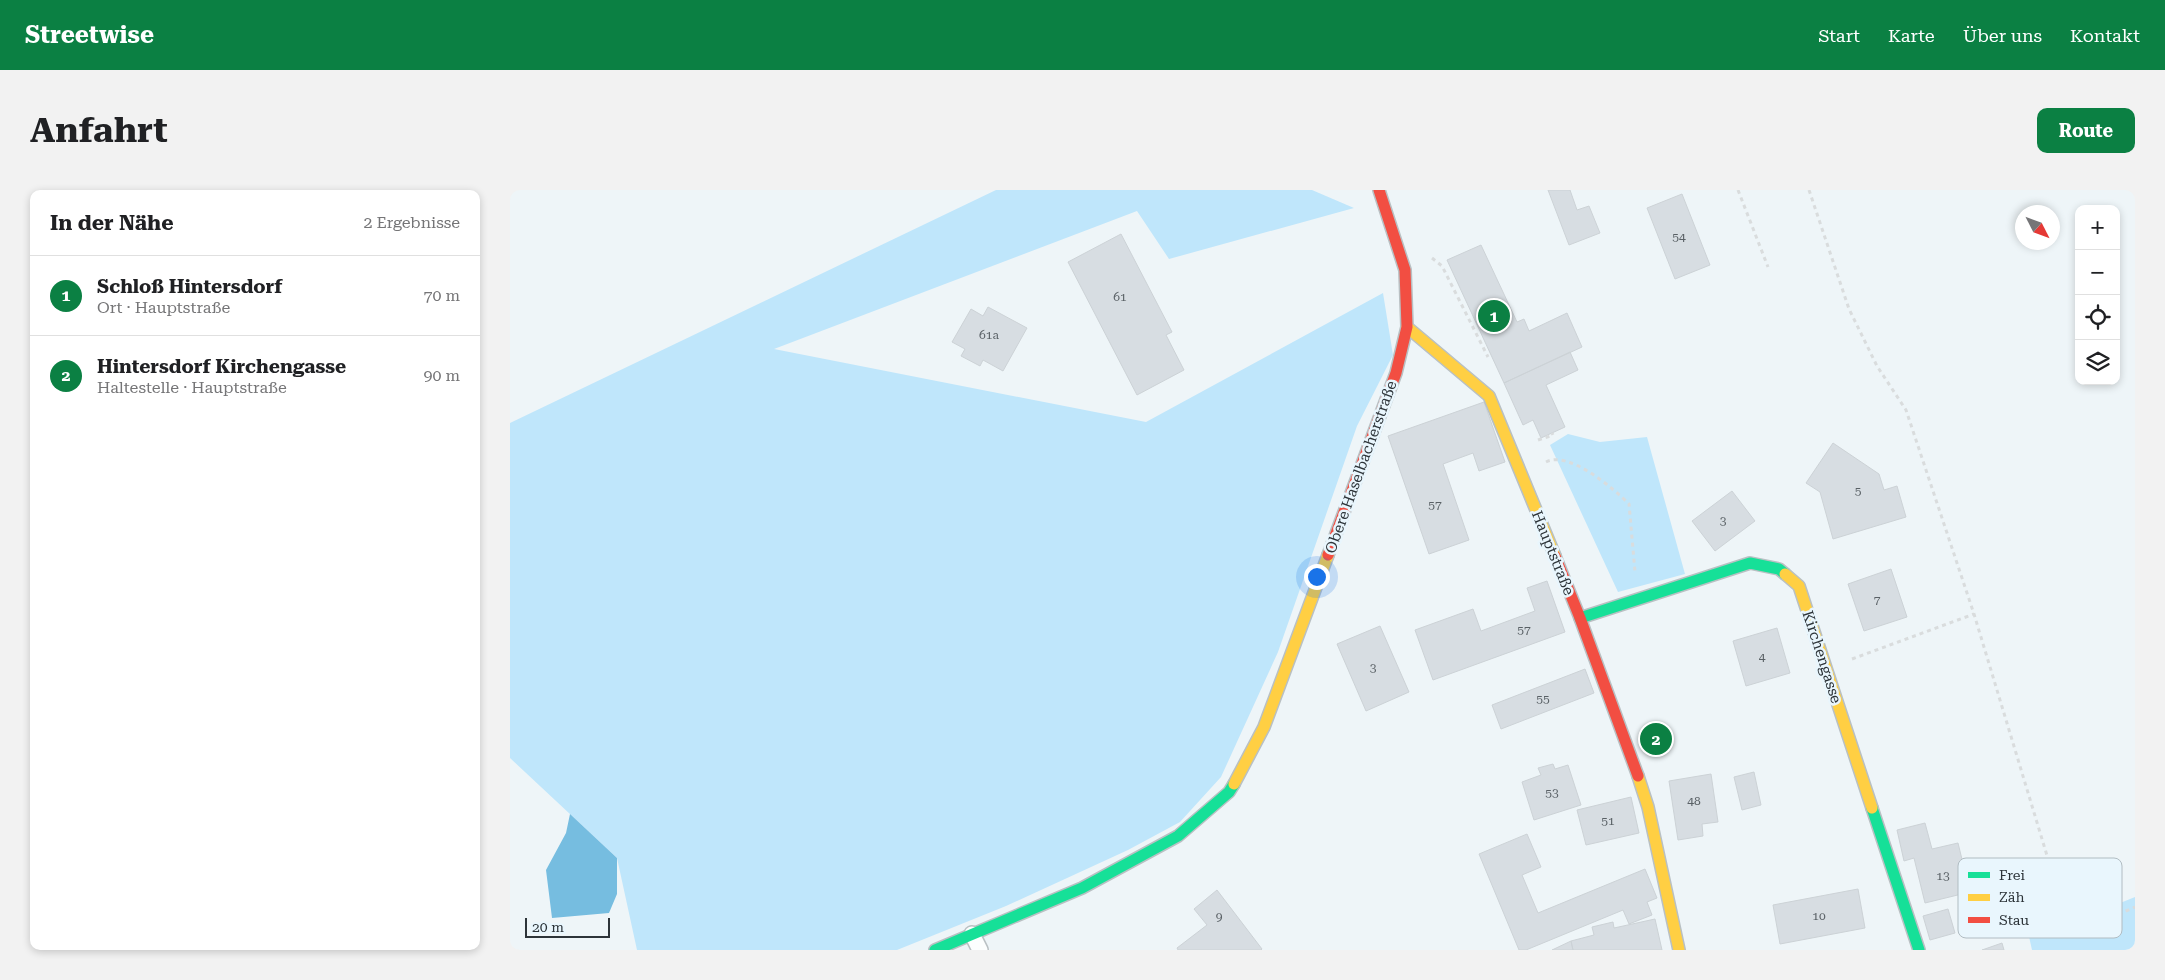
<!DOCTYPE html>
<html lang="de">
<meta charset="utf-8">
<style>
body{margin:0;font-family:"Roboto Serif",serif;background:#f2f2f2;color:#202124}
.controls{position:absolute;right:15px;top:15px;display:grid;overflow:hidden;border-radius:10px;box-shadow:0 2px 8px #0003}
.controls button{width:45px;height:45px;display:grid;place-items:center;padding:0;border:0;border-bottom:1px solid #e0e0e0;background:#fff;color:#202124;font:25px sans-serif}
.compass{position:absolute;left:1505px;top:15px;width:45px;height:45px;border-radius:50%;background:#fff;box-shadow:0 2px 8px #0003;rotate:132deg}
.scale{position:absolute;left:15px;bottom:12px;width:85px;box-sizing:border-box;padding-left:5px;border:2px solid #2d3439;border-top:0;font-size:14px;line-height:18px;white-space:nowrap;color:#2d3439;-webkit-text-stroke:4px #e9f6fd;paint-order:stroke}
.you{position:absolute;left:806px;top:386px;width:18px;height:18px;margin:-12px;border:4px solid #fff;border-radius:50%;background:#1a73e8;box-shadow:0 0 0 8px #1a73e833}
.badge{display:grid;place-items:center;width:32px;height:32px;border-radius:50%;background:#0b8043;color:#fff;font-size:16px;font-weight:700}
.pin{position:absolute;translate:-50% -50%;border:2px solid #fff;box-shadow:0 1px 5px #0006}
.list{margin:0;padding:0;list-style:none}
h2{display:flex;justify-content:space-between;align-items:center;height:65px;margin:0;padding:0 20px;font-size:21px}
h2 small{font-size:16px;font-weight:400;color:#757577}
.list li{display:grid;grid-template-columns:32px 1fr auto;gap:15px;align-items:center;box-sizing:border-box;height:80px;padding:0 20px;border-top:1px solid #e0e0e0}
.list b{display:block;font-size:19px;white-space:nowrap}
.list p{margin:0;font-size:16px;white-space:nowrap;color:#757577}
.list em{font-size:16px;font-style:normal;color:#757577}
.icon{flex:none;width:28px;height:28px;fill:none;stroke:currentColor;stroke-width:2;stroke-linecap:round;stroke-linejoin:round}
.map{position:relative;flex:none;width:1625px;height:760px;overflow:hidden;border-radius:10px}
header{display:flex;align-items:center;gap:30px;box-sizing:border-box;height:70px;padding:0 25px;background:#0b8043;color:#fff}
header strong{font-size:24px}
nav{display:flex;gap:28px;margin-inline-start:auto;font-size:18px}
.intro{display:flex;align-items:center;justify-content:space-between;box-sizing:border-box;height:120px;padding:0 30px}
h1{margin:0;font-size:35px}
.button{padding:12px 22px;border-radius:10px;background:#0b8043;color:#fff;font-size:18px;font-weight:700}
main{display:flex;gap:30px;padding:0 30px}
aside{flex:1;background:#fff;border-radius:10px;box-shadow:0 2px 8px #0003}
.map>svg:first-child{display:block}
.green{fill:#bfe6fb}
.water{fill:#76bde0}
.building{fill:#d7dde2;stroke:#ccd2d6}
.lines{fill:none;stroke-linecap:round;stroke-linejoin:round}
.lane-casing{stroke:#b9c0c3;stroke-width:18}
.fast-casing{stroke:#b9c0c3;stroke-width:14}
.slow-casing{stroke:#b9c0c3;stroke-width:14}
.jam-casing{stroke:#b9c0c3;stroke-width:14}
.path{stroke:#d9dcdd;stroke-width:3;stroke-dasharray:4 4;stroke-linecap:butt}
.lane{stroke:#fcfefe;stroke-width:15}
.fast{stroke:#16e098;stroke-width:11}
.slow{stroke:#ffcf43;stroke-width:11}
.jam{stroke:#f24e42;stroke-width:11}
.labels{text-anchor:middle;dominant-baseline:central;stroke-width:5;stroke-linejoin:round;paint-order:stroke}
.number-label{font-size:12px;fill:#596065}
.street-label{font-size:15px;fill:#2d3439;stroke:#e9f6fd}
.key{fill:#e9f6fd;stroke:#b1bcc2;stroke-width:1}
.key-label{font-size:14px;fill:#2d3439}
</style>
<header>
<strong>Streetwise</strong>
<nav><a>Start</a><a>Karte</a><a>Über uns</a><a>Kontakt</a></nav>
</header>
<div class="intro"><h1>Anfahrt</h1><a class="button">Route</a></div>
<main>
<aside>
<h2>In der Nähe<small>2 Ergebnisse</small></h2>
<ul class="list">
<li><span class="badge">1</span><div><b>Schloß Hintersdorf</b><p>Ort · Hauptstraße</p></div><em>70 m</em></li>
<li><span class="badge">2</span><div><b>Hintersdorf Kirchengasse</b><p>Haltestelle · Hauptstraße</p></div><em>90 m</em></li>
</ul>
</aside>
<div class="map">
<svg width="1625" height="760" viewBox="0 0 1625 760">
<rect width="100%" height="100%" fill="#eef5f8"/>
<path class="green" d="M486 0H802L844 18 659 69 627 21 264 159 636 232 873 103 883 165 847 236 768 462 711 587 670 632 618 660 496 716 387 760H127L107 668 0 568V233Z
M1058 244 1090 252 1137 247 1175 384 1108 402 1040 255Z
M1534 688 1568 730 1625 707V760H1522L1508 697Z"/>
<path class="water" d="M60 624 107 668V704L99 723 42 728 36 680 56 643Z"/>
<path class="building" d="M1038 0H1060L1067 20 1079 16 1090 43 1059 55Z
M1172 4 1200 75 1165 89 1137 18Z
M611 44 662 142 656 145 674 180 627 205 558 72Z
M971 55 1007 132 1014 129 1019 141 1057 123 1072 157 994 193 937 70Z
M478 117 517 138 493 181 473 170 470 176 451 166 455 159 442 152 461 119 473 126Z
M1060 162 1068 180 1036 195 1055 237 1031 248 1023 230 1013 235 994 193Z
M974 212 995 272 969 281 963 263 933 274 959 350 919 364 878 246Z
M1323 253 1369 284 1374 300 1387 296 1396 327 1323 349 1310 302 1296 293Z
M1222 301 1245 331 1205 361 1182 331Z
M1381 379 1397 427 1354 441 1338 394Z
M1037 391 1055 442 923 490 905 440 963 419 971 441 1025 421 1017 398Z
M870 436 899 502 856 521 827 454Z
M1267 438 1280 483 1236 496 1223 451Z
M1075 479 1084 503 991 539 982 515Z
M1043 574 1045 579 1058 575 1071 615 1024 630 1012 592 1031 585 1028 578Z
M1244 582 1251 615 1232 620 1224 587Z
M1201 584 1208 632 1192 634 1193 646 1168 650 1159 591Z
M1121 607 1129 643 1076 655 1067 620Z
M1415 633 1422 659 1448 653 1460 702 1415 713 1404 668 1394 671 1387 640Z
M1017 644 1031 677 1012 685 1028 723 1135 679 1147 708 1137 712 1142 725 1119 734 1113 720 1016 760H1009L969 664Z
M1348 699 1355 738 1270 754 1263 715Z
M707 700 752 759 751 760H668L667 758 697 735 684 719Z
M1438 719 1445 743 1420 750 1413 726Z
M1145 729 1152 760H1063L1061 751 1084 745 1082 737 1103 732 1104 738Z
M1061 751 1063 760H1042Z
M1492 753 1494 760H1472Z"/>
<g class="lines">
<defs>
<path id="lane" d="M462 744 470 760"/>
<path id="fast" d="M1070 428 1240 373 1269 379 1275 384
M1362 618 1409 760
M425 760 572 698 668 646 719 602 724 594"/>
<path id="slow" d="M897 137 979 206 1045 366
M1275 384 1289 396 1362 618
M1128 586 1138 617 1169 760
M724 594 754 537 818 365"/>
<path id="jam" d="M818 365 886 183 897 137 895 80 869 0
M1045 366 1070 428 1128 586"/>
</defs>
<use href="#lane" class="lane-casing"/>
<use href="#fast" class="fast-casing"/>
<use href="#slow" class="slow-casing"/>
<use href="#jam" class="jam-casing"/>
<path class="path" d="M1228 0 1258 77
M1299 0 1339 119 1367 176 1396 220 1464 424 1545 692 1565 744 1625 717
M922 68 932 76 978 167
M1028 250 1043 245 1042 243
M1036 272C1059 260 1104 299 1119 314L1125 382
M1342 469 1464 424"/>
<use href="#lane" class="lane"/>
<use href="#fast" class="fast"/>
<use href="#slow" class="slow"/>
<use href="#jam" class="jam"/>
</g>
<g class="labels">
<g class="number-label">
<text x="1169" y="47">54</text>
<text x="610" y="107">61</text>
<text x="479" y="145">61a</text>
<text x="1348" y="301">5</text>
<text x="925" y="315">57</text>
<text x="1213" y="331">3</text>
<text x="1367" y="410">7</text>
<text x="1014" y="440">57</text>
<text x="1252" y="467">4</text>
<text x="863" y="478">3</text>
<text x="1033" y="509">55</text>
<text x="1042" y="603">53</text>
<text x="1184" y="611">48</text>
<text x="1098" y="631">51</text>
<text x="1433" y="686">13</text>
<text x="1309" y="726">10</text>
<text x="709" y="727">9</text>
</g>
<g class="street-label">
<text transform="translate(851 277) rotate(-70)">Obere Haselbacherstraße</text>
<text transform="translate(1043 363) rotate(68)">Hauptstraße</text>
<text transform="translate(1312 467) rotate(72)">Kirchengasse</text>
</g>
</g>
<rect x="1448" y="668" width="164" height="80" rx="8" class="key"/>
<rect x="1458" y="682" width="22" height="6" fill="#16e098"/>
<rect x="1458" y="704" width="22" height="7" fill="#ffcf43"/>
<rect x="1458" y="727" width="22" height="6" fill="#f24e42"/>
<g class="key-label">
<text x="1489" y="690">Frei</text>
<text x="1489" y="712">Zäh</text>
<text x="1489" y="735">Stau</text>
</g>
</svg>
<div class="controls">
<button>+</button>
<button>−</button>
<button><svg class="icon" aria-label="locate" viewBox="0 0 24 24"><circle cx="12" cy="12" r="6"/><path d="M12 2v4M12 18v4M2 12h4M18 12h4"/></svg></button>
<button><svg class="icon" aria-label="layers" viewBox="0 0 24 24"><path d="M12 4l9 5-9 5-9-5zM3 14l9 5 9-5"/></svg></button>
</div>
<svg class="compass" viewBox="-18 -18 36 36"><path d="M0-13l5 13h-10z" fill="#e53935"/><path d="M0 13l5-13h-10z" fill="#757577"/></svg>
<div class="scale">20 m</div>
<div class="you"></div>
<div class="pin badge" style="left:984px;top:126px">1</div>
<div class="pin badge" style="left:1146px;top:549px">2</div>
</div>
</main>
